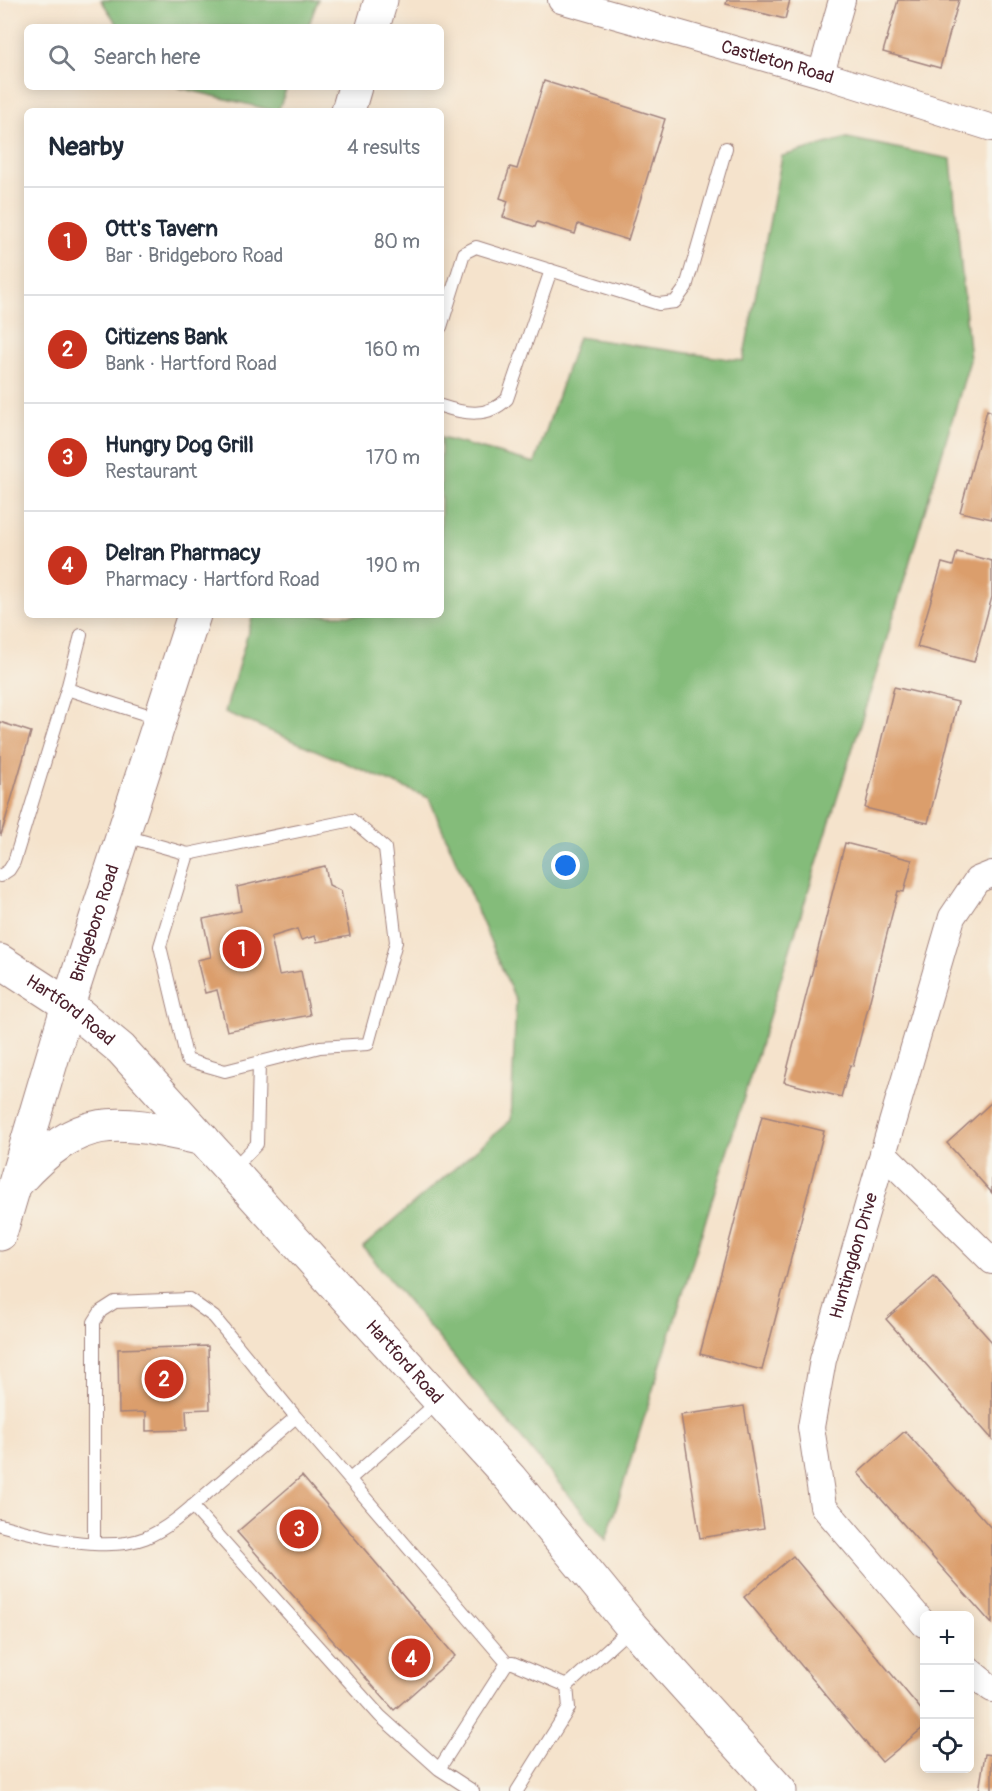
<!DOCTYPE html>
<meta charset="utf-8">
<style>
body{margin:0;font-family:Pangolin,sans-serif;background:#f6f6f7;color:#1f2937}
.controls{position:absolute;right:18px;bottom:18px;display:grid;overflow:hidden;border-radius:9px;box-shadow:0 3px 15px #0003}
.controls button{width:54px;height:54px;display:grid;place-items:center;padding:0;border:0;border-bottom:2px solid #e0e1e3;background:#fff;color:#1f2937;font:30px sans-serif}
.you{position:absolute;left:566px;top:866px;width:21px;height:21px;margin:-15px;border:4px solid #fff;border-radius:50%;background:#1a73e8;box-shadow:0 0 0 9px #1a73e833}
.badge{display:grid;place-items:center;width:39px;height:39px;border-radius:50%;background:#c8321e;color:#fff;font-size:20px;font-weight:700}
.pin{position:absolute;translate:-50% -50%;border:3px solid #fff;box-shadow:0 2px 6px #0006}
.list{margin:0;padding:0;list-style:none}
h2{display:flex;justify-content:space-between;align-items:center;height:78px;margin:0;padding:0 24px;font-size:26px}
h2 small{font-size:20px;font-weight:400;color:#747a83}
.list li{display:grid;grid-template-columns:39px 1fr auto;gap:18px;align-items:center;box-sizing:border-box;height:108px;padding:0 24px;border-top:2px solid #e0e1e3}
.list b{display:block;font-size:22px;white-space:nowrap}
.list p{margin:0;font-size:20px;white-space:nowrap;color:#747a83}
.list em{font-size:20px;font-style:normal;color:#747a83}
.icon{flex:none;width:33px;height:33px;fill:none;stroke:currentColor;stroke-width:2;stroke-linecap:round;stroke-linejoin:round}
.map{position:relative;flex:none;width:992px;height:1791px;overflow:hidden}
.search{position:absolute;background:#fff;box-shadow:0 3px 15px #0003;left:24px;top:24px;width:420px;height:66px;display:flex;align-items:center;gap:15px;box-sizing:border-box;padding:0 21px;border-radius:9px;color:#747a83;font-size:22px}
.panel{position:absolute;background:#fff;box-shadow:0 3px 15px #0003;left:24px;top:108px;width:420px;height:510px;border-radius:9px}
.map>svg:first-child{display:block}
.forest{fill:#84bc7a;stroke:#676e52;stroke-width:1.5}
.building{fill:#db9e6c}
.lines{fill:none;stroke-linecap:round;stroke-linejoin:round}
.service-casing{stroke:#a0817c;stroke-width:14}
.minor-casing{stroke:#a0817c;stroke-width:28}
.secondary-casing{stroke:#a0817c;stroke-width:35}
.primary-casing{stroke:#a0817c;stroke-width:35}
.service{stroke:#fff;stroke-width:12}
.minor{stroke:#fff;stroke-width:26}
.secondary{stroke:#fff;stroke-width:33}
.primary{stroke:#fff;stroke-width:33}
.labels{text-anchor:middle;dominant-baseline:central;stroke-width:5;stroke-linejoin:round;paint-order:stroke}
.street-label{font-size:18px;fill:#4a1f2b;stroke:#f7f3e8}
</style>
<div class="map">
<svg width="992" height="1791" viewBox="0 0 992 1791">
<rect width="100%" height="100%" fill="#f7f3e8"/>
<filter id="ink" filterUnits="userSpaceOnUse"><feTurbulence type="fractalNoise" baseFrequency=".0167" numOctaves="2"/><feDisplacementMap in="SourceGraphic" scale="12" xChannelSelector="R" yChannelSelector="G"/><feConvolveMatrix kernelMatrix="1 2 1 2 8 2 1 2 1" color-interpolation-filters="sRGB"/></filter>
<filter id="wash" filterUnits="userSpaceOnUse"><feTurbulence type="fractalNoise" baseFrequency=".008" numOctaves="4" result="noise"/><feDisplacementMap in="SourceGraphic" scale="24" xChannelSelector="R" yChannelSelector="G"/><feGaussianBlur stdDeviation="1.35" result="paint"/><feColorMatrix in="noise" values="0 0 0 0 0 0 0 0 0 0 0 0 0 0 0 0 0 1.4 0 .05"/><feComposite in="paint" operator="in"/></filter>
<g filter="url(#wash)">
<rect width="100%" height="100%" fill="#f5e3cc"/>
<path class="forest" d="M101 0H318L308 27H119Z
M177 87H287L278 111H275Z
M847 138 951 159 970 360 883 651 606 1540 363 1247 511 1120 516 1001 429 798 225 712 253 615H441V438L535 463 578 337 743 361 782 156Z"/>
<g id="blocks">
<path class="building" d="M727 0H790L785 19 726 4Z
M898 0H959L940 68 883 52Z
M544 81 665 119 628 240 578 224 575 234 537 222 535 227 503 217 508 201 500 198 510 167 517 169Z
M987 410 992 412V519L960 512Z
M957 552 992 561V597L974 662 917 647 942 563 953 566Z
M894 687 958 702 928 823 865 808Z
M0 722 31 732 1 835 0 834Z
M845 843 912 860 904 892 898 891 853 1066 850 1065 841 1097 784 1082Z
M325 866 329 885 341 891 350 936 317 942 315 936 301 940 297 929 271 937 279 975 301 971 310 1015 227 1031 217 990 205 993 197 960 211 957 203 919 241 911 237 887Z
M992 1102V1193L947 1143Z
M762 1116 824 1131 762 1370 700 1354Z
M934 1277 992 1342V1439L886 1319Z
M208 1346 210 1409 186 1410 187 1430 146 1431V1412L119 1413 118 1349Z
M744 1406 764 1528 700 1538 681 1415Z
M905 1431 992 1529V1624L858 1473Z
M302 1476 455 1656 394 1710 237 1532Z
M793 1556 924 1713V1727L882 1762 744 1597Z
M985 1754 992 1755V1791H979Z"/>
</g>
</g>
<g filter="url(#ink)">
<use href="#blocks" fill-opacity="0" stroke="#a0817c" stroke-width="1.5"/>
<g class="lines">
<defs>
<path id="service" d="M441 327 464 253 476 247 659 304 675 302 686 287 726 148
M441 406C465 414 488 418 507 399L551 270
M67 689 81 635
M125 836 188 854 352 820 385 848 396 942 368 1044 320 1047 225 1071 187 1060 160 946 188 854
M0 876 9 870 14 862 67 689 160 719
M232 1170 257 1144 259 1063
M350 1479 439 1401
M192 1506 380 1716 439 1769 473 1791
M0 1525C40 1536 104 1554 145 1538 171 1527 191 1507 212 1489 240 1465 268 1441 296 1417L507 1663 439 1769
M94 1542V1322L101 1311 115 1302 189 1299 214 1317 296 1417
M507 1663H513L567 1686
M567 1686 631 1628
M517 1791 569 1708 567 1686"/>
<g id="minor">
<path id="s1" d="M561 0 821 74 992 128"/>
<path d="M821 74 842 0"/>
<path d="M883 1153 992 1261"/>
<path id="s2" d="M924 1624 823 1506 811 1427 823 1360 952 917 977 880 992 874"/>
<path d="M970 1671 992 1689"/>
</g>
<g id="secondary">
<path id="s3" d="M0 961 68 1005 121 1049 510 1478 632 1627 780 1791"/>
<path d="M18 1181C83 1110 117 1120 203 1139"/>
<path d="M0 1234 68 1005"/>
</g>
<g id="primary">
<path d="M373 27 381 0"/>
<path d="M348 111 355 87"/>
<path id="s4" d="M68 1005 194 615"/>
</g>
</defs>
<use href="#service" class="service-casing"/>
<use href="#minor" class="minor-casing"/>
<use href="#secondary" class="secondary-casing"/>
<use href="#primary" class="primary-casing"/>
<use href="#service" class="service"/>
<use href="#minor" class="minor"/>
<use href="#secondary" class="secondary"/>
<use href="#primary" class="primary"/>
</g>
</g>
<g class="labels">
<g class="street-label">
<text stroke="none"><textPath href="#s1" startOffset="225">Castleton Road</textPath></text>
<text stroke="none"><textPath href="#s4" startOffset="86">Bridgeboro Road</textPath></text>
<text stroke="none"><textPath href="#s3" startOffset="86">Hartford Road</textPath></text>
<text stroke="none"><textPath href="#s2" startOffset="412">Huntingdon Drive</textPath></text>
<text stroke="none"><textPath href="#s3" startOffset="572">Hartford Road</textPath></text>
</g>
</g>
</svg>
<div class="controls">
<button>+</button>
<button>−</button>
<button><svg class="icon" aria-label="locate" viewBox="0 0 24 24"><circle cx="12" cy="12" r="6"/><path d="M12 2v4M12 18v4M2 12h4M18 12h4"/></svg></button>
</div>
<div class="you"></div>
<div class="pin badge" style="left:242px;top:949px">1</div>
<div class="pin badge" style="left:164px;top:1379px">2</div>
<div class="pin badge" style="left:299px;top:1529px">3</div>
<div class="pin badge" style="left:411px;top:1658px">4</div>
<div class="search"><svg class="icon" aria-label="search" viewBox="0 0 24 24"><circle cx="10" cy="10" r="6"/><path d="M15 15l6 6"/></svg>Search here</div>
<section class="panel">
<h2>Nearby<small>4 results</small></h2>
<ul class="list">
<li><span class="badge">1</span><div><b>Ott's Tavern</b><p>Bar · Bridgeboro Road</p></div><em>80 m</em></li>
<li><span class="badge">2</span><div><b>Citizens Bank</b><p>Bank · Hartford Road</p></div><em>160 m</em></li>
<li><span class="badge">3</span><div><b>Hungry Dog Grill</b><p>Restaurant</p></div><em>170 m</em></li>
<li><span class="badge">4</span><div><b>Delran Pharmacy</b><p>Pharmacy · Hartford Road</p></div><em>190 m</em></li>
</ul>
</section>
</div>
